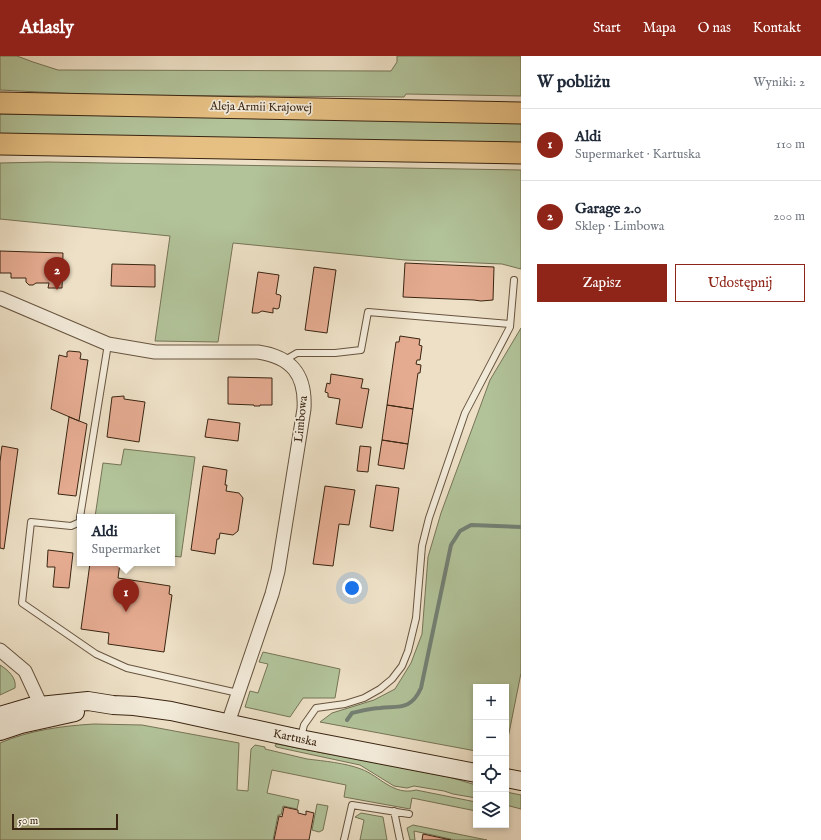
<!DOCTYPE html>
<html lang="pl">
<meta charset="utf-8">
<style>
body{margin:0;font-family:"IM FELL English",serif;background:#f2f2f3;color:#1f2937}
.controls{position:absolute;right:12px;bottom:12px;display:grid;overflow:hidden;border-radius:0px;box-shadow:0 2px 6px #0003}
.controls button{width:36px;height:36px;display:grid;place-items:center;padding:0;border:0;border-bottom:1px solid #e0e1e3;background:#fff;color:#1f2937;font:20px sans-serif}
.scale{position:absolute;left:12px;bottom:10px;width:106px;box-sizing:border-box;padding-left:4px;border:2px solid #3a2512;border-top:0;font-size:11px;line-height:14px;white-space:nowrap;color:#3a2512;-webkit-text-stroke:3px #f3ebda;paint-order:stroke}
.you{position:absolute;left:352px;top:532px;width:14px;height:14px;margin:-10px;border:3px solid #fff;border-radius:50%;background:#1a73e8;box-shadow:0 0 0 6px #1a73e833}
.badge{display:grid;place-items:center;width:26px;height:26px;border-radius:50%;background:#8f2418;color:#fff;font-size:13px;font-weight:700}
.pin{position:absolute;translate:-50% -33px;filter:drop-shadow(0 1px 2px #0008)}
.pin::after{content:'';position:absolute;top:21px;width:14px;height:12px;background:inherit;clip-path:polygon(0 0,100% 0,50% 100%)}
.popup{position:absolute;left:77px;top:458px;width:98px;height:52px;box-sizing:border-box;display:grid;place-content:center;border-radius:0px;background:#fff;filter:drop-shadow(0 1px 3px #0005);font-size:13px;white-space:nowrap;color:#747a83}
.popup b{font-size:15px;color:#1f2937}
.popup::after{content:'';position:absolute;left:50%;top:100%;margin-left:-8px;border:8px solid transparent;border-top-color:#fff}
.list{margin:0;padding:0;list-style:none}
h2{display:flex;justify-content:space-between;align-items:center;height:52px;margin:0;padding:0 16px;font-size:17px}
h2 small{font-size:13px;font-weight:400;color:#747a83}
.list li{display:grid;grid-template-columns:26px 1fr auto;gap:12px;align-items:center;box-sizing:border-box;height:72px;padding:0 16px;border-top:1px solid #e0e1e3}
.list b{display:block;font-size:15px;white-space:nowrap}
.list p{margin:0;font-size:13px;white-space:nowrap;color:#747a83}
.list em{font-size:13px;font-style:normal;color:#747a83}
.actions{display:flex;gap:8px;padding:12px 16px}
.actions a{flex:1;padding:9px 0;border:1px solid #8f2418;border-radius:0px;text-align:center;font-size:14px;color:#8f2418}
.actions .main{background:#8f2418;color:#fff}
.icon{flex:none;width:22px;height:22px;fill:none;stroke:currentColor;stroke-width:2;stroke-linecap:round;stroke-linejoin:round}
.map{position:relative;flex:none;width:521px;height:784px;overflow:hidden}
header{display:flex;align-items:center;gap:24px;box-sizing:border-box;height:56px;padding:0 20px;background:#8f2418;color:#fff}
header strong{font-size:19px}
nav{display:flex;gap:22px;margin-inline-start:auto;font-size:14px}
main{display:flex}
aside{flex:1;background:#fff}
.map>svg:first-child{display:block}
.green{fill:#b2c39a;stroke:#767456}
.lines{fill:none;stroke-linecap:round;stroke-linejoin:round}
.stream{stroke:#738074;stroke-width:4}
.building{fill:#e5ab91;stroke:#3a2512}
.lane-casing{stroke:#67543f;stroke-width:8}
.street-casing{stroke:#67543f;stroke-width:15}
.secondary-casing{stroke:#3a2512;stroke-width:20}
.primary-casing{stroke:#3a2512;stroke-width:23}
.lane{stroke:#f3ebda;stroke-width:6}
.street{stroke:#f3ebda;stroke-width:13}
.secondary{stroke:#f3ebda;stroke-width:18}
.primary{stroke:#e6c083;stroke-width:21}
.labels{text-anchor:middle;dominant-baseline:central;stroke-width:3.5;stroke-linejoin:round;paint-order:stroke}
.street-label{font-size:12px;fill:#3a2512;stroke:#f3ebda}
</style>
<header>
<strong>Atlasly</strong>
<nav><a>Start</a><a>Mapa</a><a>O nas</a><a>Kontakt</a></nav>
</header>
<main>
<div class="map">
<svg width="521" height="784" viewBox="0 0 521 784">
<rect width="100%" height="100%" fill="#ede0c6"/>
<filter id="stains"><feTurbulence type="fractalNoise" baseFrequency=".005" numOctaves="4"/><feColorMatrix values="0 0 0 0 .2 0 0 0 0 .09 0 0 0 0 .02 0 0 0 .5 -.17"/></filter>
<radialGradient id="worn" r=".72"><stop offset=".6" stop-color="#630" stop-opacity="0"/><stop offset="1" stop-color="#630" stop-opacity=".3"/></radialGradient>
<path class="green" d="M0 0H17L33 6 58 14 391 15 397 6V0H521V40L406 38 404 41 100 39 0 34Z
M0 58 521 66V89L0 79Z
M47 106 521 114V213L502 208 405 204 233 187 218 286 155 285 170 180 0 163V107Z
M521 272V617L506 692V631H476V695L320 666 332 657 374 644 395 633 411 607 422 578 428 501 441 457 490 324Z
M124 393 195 401 181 501 172 500V461H95L103 407 121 409Z
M263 596 340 613 335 642H303L290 661 245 651 250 635 258 637 268 608 259 606Z
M0 609C8 614 17 622 15 632L0 639Z
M94 668 142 669 239 687 237 734 248 735 251 693 255 689 265 691V693C279 696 293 700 307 703 324 705 345 707 361 713 380 720 393 740 416 734L476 746V755L412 742 410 753 344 741 346 729 272 714 267 737 299 744 297 753 283 750 281 759H278L273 784H0V687C30 674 62 670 94 668Z
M277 688 449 721 476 729V742L453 738 444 735 414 730 407 732 394 730 360 709 276 691 275 689Z
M506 736 521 739V753L506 749Z
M317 748 328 750 323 774 319 776 312 774Z
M361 757 383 761 387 784H360L364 764 355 761Z
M413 769 487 784H455L414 775 415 784H410L407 772Z"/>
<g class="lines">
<path class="stream" d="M347 664 352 657C361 655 371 652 380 652 400 650 411 654 421 632L451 489 460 475 471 469 521 471"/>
</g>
<path class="building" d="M0 195 63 197 62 232H48L49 227H36L33 229H29L26 226V222H11V217H0Z
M405 207 494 211 493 244 481 245 474 244 403 241Z
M112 208 155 209V231L111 230Z
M314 211 336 214 327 277 305 274Z
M258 216 279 219 276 238 280 239 281 240 279 252 277 253 273 252V257L262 255 258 257H252Z
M400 280 420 283 419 289 422 290 420 304H417L416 308 421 309 420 317H418L413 353 387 349 396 286H399Z
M69 295 80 296 81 298 80 303 88 304 79 365 51 353 59 299 67 301V296Z
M331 318 363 323 361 332 369 333 362 372 336 368 340 343 328 341V337L325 336 327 327 330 328Z
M228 321 272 322V349H260V350H254V349L228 348Z
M124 340V343L145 346 139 386 107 381 112 341Z
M387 349 413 353 408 388 382 384Z
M69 361 87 368 76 440 58 438Z
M208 363 240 367 238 385 205 381Z
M382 384 408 388 404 413 378 409Z
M2 390 18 393 4 493 0 492V406Z
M360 390 371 391 368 416 357 415Z
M203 410 227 414 225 429H227L226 435 239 437 243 442 238 475 233 479 220 477 219 483H217L215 498 191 494Z
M376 429 399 432 393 475 370 471Z
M325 430 355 434 349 469 339 468 333 510 313 508Z
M48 494 73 497 69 532 53 531 55 511H47Z
M90 507H120L118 522 170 530 169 538 172 539 164 596 108 588 109 577 81 573Z
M284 751 298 754V757L306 759V755L314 757 309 784H274L279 760 282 761Z
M423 778 451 784H422Z"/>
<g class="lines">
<defs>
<path id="lane" d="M285 304 297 297H335L361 294 368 256 510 268
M80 461 108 288
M80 464V466L71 470 31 466 22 547 96 598 127 612 238 637
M301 681 304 669 316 652 345 648 364 642 380 633 392 623 402 610 408 595 416 562 422 490 429 462 465 357 510 271 514 224
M394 755 400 784
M344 784 352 749 409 758"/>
<path id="street" d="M0 242 108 288 155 296H258C292 301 306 319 304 353L278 515 272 538 228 667
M0 594 25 615 44 656"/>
<path id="secondary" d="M0 660 30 651 88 645 113 649 134 650 171 655 300 683 476 717
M0 675 21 668 75 656
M506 722 521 725"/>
<path id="primary" d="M0 47 521 57
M0 88 521 97"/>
</defs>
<use href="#lane" class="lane-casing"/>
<use href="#street" class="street-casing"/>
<use href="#secondary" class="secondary-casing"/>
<use href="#primary" class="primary-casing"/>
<use href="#lane" class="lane"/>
<use href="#street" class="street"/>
<use href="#secondary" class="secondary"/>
<use href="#primary" class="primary"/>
</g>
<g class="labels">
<g class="street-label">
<text transform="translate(261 51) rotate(1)">Aleja Armii Krajowej</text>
<text transform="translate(301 363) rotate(-84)">Limbowa</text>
<text transform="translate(295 682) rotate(12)">Kartuska</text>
</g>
</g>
<rect width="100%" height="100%" filter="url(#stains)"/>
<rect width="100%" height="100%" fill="url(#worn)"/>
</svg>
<div class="controls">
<button>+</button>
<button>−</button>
<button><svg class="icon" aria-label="locate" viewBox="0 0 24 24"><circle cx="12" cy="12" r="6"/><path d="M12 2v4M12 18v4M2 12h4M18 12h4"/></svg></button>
<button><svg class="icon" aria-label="layers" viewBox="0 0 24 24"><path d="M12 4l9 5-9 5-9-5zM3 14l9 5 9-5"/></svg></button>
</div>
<div class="scale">50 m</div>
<div class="you"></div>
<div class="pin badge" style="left:126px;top:556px">1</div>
<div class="popup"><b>Aldi</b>Supermarket</div>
<div class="pin badge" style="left:57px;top:234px">2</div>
</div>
<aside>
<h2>W pobliżu<small>Wyniki: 2</small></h2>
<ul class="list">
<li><span class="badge">1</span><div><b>Aldi</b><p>Supermarket · Kartuska</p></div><em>110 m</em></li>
<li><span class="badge">2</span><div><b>Garage 2.0</b><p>Sklep · Limbowa</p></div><em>200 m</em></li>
</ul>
<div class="actions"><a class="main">Zapisz</a><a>Udostępnij</a></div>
</aside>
</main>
